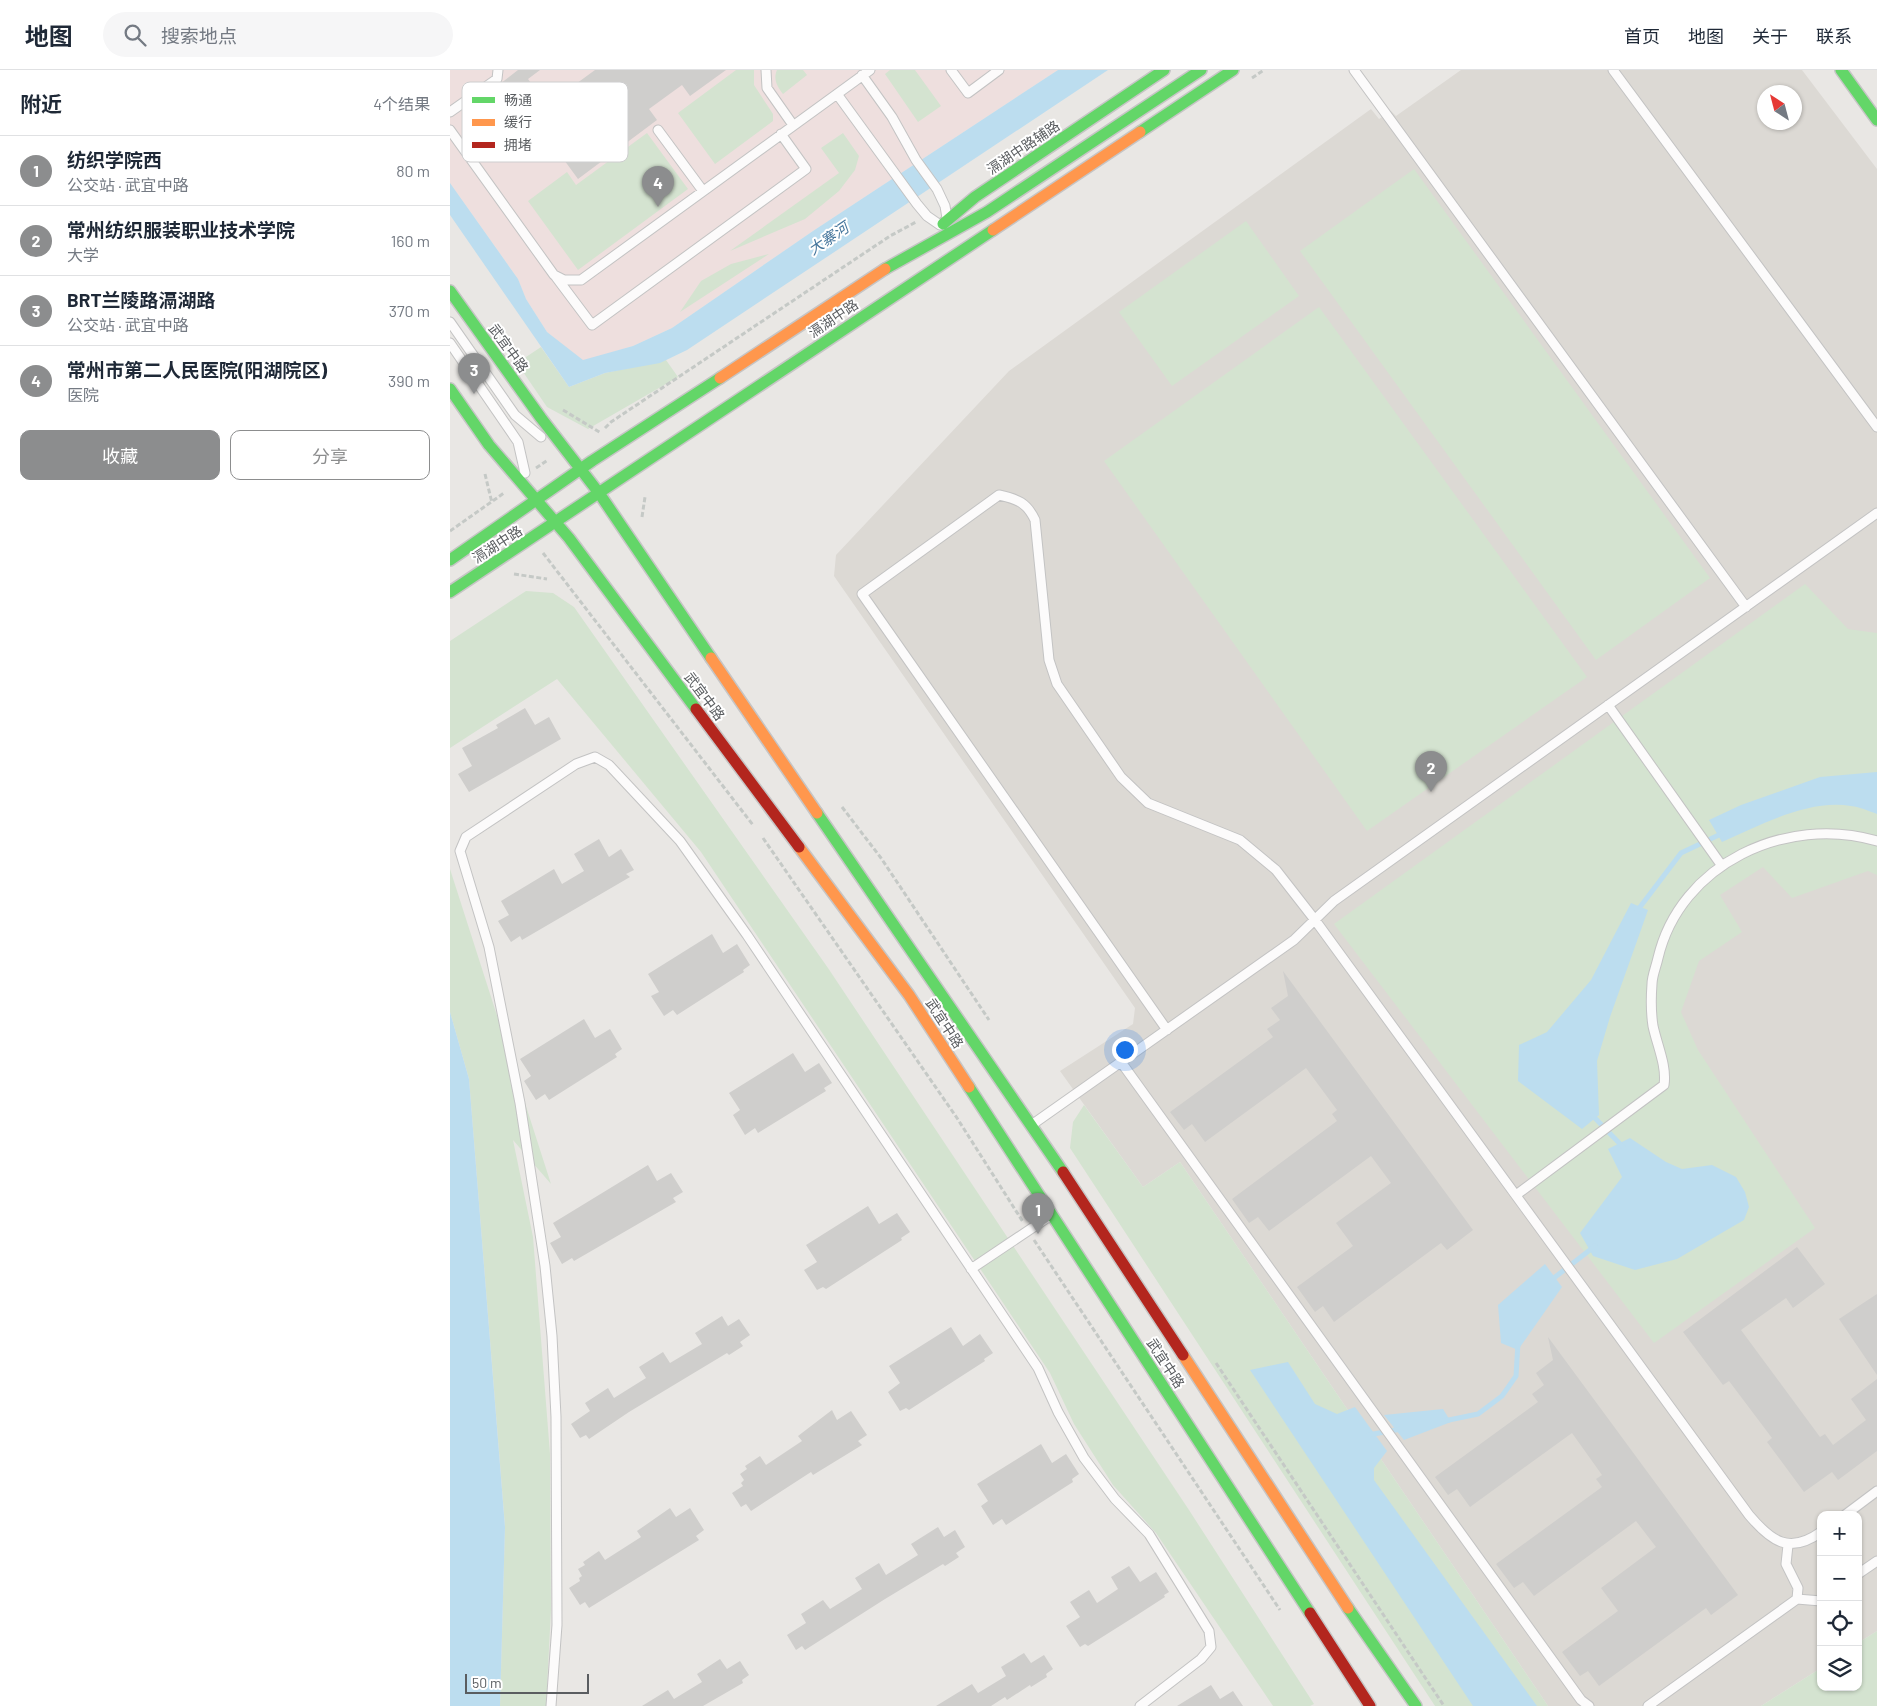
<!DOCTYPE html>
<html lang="zh">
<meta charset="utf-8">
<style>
body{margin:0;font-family:Barlow,"Noto Sans SC",sans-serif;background:#f6f6f7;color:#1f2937}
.controls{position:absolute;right:15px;bottom:15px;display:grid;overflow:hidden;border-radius:10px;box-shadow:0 1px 4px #0004}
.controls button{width:45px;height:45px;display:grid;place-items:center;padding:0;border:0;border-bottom:1px solid #e0e1e3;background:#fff;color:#1f2937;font:25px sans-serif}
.compass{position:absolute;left:1307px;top:15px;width:45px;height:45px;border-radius:50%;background:#fff;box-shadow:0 1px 4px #0004;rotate:324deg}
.scale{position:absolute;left:15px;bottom:12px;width:124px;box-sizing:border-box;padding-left:5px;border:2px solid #5a5d60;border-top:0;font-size:14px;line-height:18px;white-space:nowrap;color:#5a5d60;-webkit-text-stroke:4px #fff;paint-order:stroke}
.you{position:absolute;left:674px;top:979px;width:18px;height:18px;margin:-12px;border:4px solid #fff;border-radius:50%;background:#1a73e8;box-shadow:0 0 0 8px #1a73e833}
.badge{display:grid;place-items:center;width:32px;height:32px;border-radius:50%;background:#8c8d8e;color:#fff;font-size:16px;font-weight:700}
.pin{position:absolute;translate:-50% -41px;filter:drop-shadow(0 1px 2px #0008)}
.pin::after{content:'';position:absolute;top:26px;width:18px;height:15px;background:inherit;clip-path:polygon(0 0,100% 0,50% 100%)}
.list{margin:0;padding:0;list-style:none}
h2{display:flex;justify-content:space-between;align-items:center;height:65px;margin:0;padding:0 20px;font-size:21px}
h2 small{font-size:16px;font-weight:400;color:#747a83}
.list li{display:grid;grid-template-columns:32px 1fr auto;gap:15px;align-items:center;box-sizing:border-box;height:70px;padding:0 20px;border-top:1px solid #e0e1e3}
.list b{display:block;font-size:19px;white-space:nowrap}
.list p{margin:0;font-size:16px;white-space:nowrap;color:#747a83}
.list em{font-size:16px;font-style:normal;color:#747a83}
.actions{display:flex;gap:10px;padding:15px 20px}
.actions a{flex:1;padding:11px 0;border:1px solid #8c8d8e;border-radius:10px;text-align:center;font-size:18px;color:#8c8d8e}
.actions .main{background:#8c8d8e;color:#fff}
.icon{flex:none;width:28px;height:28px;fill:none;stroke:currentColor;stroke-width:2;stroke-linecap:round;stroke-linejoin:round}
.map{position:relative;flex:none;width:1427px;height:1636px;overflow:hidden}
header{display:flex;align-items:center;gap:30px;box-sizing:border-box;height:70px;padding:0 25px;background:#fff;border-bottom:1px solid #e0e1e3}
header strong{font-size:24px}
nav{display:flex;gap:28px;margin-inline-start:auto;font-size:18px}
.search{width:350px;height:45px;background:#f6f6f7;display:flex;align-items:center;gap:12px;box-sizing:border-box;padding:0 18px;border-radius:28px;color:#747a83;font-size:19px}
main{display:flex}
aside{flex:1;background:#fff}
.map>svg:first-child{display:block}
.education{fill:#dcd9d4;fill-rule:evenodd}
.medical{fill:#eedfde}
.green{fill:#d4e3d0}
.water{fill:#bcddef}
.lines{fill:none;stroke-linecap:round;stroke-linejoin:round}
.stream{stroke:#bcddef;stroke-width:5}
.building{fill:#cfcecc}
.lane-casing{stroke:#c3c3c3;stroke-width:11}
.fast-casing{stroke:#c6c5c5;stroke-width:14}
.slow-casing{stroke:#c6c5c5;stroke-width:14}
.jam-casing{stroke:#c6c5c5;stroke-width:14}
.path{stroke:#c5c9c6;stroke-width:3;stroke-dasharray:5 2.5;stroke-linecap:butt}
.lane{stroke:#fcfbfb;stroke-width:9}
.fast{stroke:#63d668;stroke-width:11}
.slow{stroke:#ff974d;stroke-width:11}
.jam{stroke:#b3261e;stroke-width:11}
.labels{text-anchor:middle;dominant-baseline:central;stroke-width:4;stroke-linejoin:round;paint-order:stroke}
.street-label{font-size:14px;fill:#5a5d60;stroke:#fff}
.water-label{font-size:15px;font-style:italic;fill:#46769c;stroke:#fff}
.key{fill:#fff;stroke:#cececf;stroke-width:1}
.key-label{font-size:14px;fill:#5a5d60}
</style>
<header>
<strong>地图</strong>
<div class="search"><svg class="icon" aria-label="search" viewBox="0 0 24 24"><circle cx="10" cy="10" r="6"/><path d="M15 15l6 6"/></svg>搜索地点</div>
<nav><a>首页</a><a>地图</a><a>关于</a><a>联系</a></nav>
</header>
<main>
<aside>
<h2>附近<small>4个结果</small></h2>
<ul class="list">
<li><span class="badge">1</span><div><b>纺织学院西</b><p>公交站 · 武宜中路</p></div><em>80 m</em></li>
<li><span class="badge">2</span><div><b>常州纺织服装职业技术学院</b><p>大学</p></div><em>160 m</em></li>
<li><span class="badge">3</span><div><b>BRT兰陵路滆湖路</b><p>公交站 · 武宜中路</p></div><em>370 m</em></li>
<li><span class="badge">4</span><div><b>常州市第二人民医院(阳湖院区)</b><p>医院</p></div><em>390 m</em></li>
</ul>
<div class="actions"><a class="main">收藏</a><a>分享</a></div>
</aside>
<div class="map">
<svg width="1427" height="1636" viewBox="0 0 1427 1636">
<rect width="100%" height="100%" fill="#e9e7e4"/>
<path class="education" d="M1011 0H1352L1427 99V1561L1408 1573V1445H1371V1598L1311 1636H1098L730 1092 693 1117 610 1001 683 954 685 938 384 506 386 485 559 301 921 39 929 49 941 41 946 46ZM1314 22H1344V52H1314Z"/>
<path class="medical" d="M0 0H608L363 161 222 258 183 276 133 291 97 262 76 229 68 209 0 113Z"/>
<path class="green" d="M286 0H304V15L323 44V51L265 94 228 43Z
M327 0H353L357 5 333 24C327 16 323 9 327 0Z
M440 0H465L491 36 468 52 435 4Z
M197 63 238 119 128 200 78 131 117 102 126 115Z
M393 63 409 86 405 100 389 121 355 149 280 181 389 103 371 78Z
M964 99 1260 508 1146 590 850 181Z
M796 151 849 226 722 316 669 242Z
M319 184 230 242 251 211 281 194Z
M869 237 1137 607 917 761 654 391Z
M91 277 119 317 155 303 216 290 228 307 138 359 97 337 67 293Z
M1355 514 1398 559 1427 563V805L1418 801 1342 828 1313 797 1270 825 1292 862 1249 891 1231 942 1248 980 1365 1158 1204 1273 884 854Z
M76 521 103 523 124 537 378 898 739 1440 864 1634 860 1636H823L706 1463 663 1415 624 1354 600 1303 251 782 107 609 0 678V571Z
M0 799 101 1114 63 1070 83 1167 100 1384 101 1540 96 1636H50L55 1456 19 1009 0 942Z
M634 1035 693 1117 730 1092 1098 1636H985L620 1078 623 1052Z
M1427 1561V1636H1311L1371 1598V1617H1408V1573Z"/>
<path class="water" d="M608 0H658L237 280 210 293 155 303 119 317 0 145V113L68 209 76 229 97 262 133 290 183 276 222 258 363 161Z
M1427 702V744C1419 741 1410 737 1401 736 1358 729 1311 755 1272 772L1259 750 1291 735 1370 707Z
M1181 833 1198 840 1160 947 1147 991 1149 1045 1132 1059 1068 1011 1069 975 1097 962 1141 910Z
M0 942 19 1009 55 1457 50 1636H0Z
M1180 1068 1216 1092 1232 1099 1262 1095 1286 1107 1295 1122 1299 1137 1294 1150 1227 1189 1185 1200 1143 1186 1130 1163 1172 1107 1158 1079Z
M1095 1194 1112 1217 1068 1280 1051 1273 1048 1235Z
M838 1292 865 1334 887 1344 905 1337 937 1381 924 1398V1410L1087 1636H1023L800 1300Z
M993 1339 1001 1352 954 1370 934 1345Z"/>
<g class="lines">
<path class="stream" d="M1187 841 1231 783 1273 763
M1142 1045 1174 1078
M1100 1211 1145 1176
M994 1351 1028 1344 1052 1326 1066 1306 1068 1273
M918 1365 951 1359"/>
</g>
<path class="building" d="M68 0H90L78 9 97 35 145 0H276L240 26 232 15 199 39 207 50 128 109 71 31 53 44 38 23Z
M75 638 85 655 99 647 111 669 19 722 8 704 22 696 12 678 48 658 46 655Z
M149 769 159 787 171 779 184 800 176 804 180 807 72 870 70 866 61 872 48 851 59 845 51 831 104 799 112 814 134 801 124 784Z
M262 864 273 883 287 874 300 895 293 900 294 902 227 945 223 940 214 946 201 926 209 922 198 904Z
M833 901 1023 1160 997 1180 991 1173 884 1252 873 1236 865 1242 847 1217 903 1176 886 1153 941 1113 921 1086 819 1161 808 1147 799 1153 782 1129 887 1051 882 1044 887 1040 856 998 755 1072 742 1054 734 1060 720 1042 823 967 817 959 830 950 821 938 838 926Z
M134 949 145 968 160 959 172 979 165 984 167 987 99 1030 95 1024 86 1030 74 1011 81 1006 70 989Z
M343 983 355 1002 369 993 382 1013 374 1018 376 1021 308 1063 305 1058 295 1065 283 1045 290 1040 279 1023Z
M198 1095 207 1111 221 1103 233 1122 223 1128 226 1132 124 1191 122 1188 112 1194 100 1173 111 1167 103 1153Z
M418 1136 429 1154 447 1143 460 1162 451 1168 452 1170 376 1219 373 1217 367 1220 354 1200 367 1192 356 1175Z
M1347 1177 1375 1214 1343 1238 1336 1228 1291 1260 1370 1367 1375 1364 1383 1375 1416 1350 1401 1329 1427 1309V1381L1388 1410 1382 1402 1354 1422 1317 1372 1322 1368 1279 1311 1273 1315 1233 1262Z
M1427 1224V1305L1389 1249Z
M272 1246 278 1256 289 1249 300 1265 290 1272 293 1276 279 1285 277 1283 179 1342 139 1369 136 1365 130 1368 121 1354 140 1341 135 1333 158 1318 164 1328 196 1308 189 1297 213 1282 220 1293 252 1274 245 1263Z
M501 1257 513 1276 530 1264 543 1283 534 1289 535 1291 459 1340 456 1338 450 1341 438 1322 450 1313 439 1296Z
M1098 1267 1288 1525 1261 1545 1256 1538 1149 1616 1138 1601 1130 1606 1112 1582 1168 1541 1151 1518 1206 1477 1186 1451 1084 1526 1073 1512 1064 1518 1046 1494 1152 1417 1146 1409 1152 1405 1122 1363 1020 1437 1007 1419 998 1425 985 1407 1088 1332 1082 1324 1094 1315 1086 1303 1103 1290Z
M382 1340 387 1350 401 1341 417 1365 408 1371 412 1375 363 1405 361 1402 301 1441 296 1434 291 1437 282 1423 293 1416 291 1413 294 1410 290 1404 297 1399 295 1396 310 1386 316 1395 352 1371 348 1366Z
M591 1374 602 1393 616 1384 629 1404 622 1409 623 1412 556 1455 552 1449 543 1455 531 1436 538 1431 527 1414Z
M220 1438 226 1447 240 1438 254 1460 246 1466 249 1470 139 1538 135 1532 130 1535 119 1518 130 1511 129 1508 132 1506 128 1499 135 1495 133 1492 149 1481 155 1490 191 1467 187 1461Z
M488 1457 494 1467 505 1460 515 1477 506 1483 509 1487 495 1496 493 1494 435 1529 355 1580 352 1576 346 1580 337 1565 356 1553 351 1544 373 1530 380 1539 412 1519 405 1508 429 1493 436 1505 468 1485 461 1474Z
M679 1496 690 1512 706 1502 719 1522 714 1525 715 1527 684 1547 638 1576 635 1574 630 1577 616 1556 630 1547 620 1532 639 1520 647 1533 668 1519 661 1507Z
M574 1583 581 1593 594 1585 603 1599 596 1604 597 1607 581 1617 580 1615 557 1630 555 1627 541 1636H486L522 1614 528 1623 556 1606 551 1597Z
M270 1589 277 1599 290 1591 299 1605 292 1610 293 1613 253 1636H192L218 1620 224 1629 252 1612 247 1604Z
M761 1615 770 1629 783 1621 793 1636H727Z"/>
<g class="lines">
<defs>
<path id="lane" d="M316 0 317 18 343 55
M501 0 518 23 549 0
M904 0 1296 537
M1163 0 1427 357
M412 5 442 47 466 90 487 119 495 136 497 148
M387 24 467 134 477 146 490 155
M0 42 47 9 48 0
M0 60 104 205 114 210H131L420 0
M208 60 253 121
M106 207 142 255 356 99 331 64
M0 252 65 345 91 367
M0 273 68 372 75 403
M1158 635 1272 796
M717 960 412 524 549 425C568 429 577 433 585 450L599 590 607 614 671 707 698 733 790 770 826 800 865 850 1299 1445C1321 1471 1339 1485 1371 1462
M671 992 1131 1630 1139 1636
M583 1054 844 870 884 831 1427 443
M1066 1125 1214 1015C1217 996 1207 975 1203 956 1201 943 1201 927 1202 914 1202 906 1206 897 1208 888 1230 794 1336 744 1427 771
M521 1199 600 1146
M1395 1445 1427 1421
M1408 1504 1427 1491
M1347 1529 1371 1531
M101 1636 107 1555 106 1347 102 1266 95 1196 70 1033 39 877 10 781 16 767 126 694 145 687 159 695 230 771 297 865 588 1298 608 1342 634 1388 665 1429 699 1464 759 1561 761 1577 751 1589 690 1636
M1198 1636 1347 1529 1348 1518 1336 1494 1338 1475"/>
<path id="fast" d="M1391 0 1427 50
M690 62 783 0
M493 154 525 127 714 0
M435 199 537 142 751 0
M0 221 91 348 149 423 261 588
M0 319 39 375 119 468 246 639
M0 490 142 391 270 308
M0 522 543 160
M367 743 613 1102
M519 1017 860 1543
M898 1538 966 1636"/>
<path id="slow" d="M543 160 690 62
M270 308 435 199
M261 588 367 743
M349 777 459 925 519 1017
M733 1285 898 1538"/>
<path id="jam" d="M246 639 349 777
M613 1102 733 1285
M860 1543 920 1636"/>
</defs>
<use href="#lane" class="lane-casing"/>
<use href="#fast" class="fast-casing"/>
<use href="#slow" class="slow-casing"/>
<use href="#jam" class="jam-casing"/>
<path class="path" d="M802 8 814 0
M113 340 151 363
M155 358 161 352 440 166 466 152
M86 398 98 390
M35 404 42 433
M192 447 195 427
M0 461 54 423
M93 483 303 755
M64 504 97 509
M392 737 431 788 539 950
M313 768 507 1048 573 1152
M584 1170 830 1540
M766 1293 994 1636"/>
<use href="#lane" class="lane"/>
<use href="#fast" class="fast"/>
<use href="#slow" class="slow"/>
<use href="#jam" class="jam"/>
</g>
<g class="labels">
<g class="street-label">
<text transform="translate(573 77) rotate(-34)">滆湖中路辅路</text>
<text transform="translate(383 248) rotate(-34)">滆湖中路</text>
<text transform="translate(59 278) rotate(54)">武宜中路</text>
<text transform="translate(47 474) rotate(-33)">滆湖中路</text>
<text transform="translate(255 626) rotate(53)">武宜中路</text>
<text transform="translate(495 953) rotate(57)">武宜中路</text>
<text transform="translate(716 1293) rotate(57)">武宜中路</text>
</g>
<g class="water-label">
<text transform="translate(378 168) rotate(-34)">大寨河</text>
</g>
</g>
<rect x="12" y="12" width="166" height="80" rx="8" class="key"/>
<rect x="22" y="27" width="23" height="6" fill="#63d668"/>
<rect x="22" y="49" width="23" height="7" fill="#ff974d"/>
<rect x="22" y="72" width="23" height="6" fill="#b3261e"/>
<g class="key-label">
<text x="54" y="35">畅通</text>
<text x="54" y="57">缓行</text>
<text x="54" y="80">拥堵</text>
</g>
</svg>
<div class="controls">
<button>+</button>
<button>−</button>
<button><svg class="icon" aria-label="locate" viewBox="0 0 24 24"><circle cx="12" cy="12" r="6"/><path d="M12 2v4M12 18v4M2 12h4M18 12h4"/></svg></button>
<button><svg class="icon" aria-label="layers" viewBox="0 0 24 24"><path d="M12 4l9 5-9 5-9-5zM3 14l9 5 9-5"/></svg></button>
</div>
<svg class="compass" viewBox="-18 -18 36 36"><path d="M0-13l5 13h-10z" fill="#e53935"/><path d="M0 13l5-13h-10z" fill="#747a83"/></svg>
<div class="scale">50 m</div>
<div class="you"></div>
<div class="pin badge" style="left:588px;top:1164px">1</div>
<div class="pin badge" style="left:981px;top:722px">2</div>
<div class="pin badge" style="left:24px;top:324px">3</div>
<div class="pin badge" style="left:208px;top:137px">4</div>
</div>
</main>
